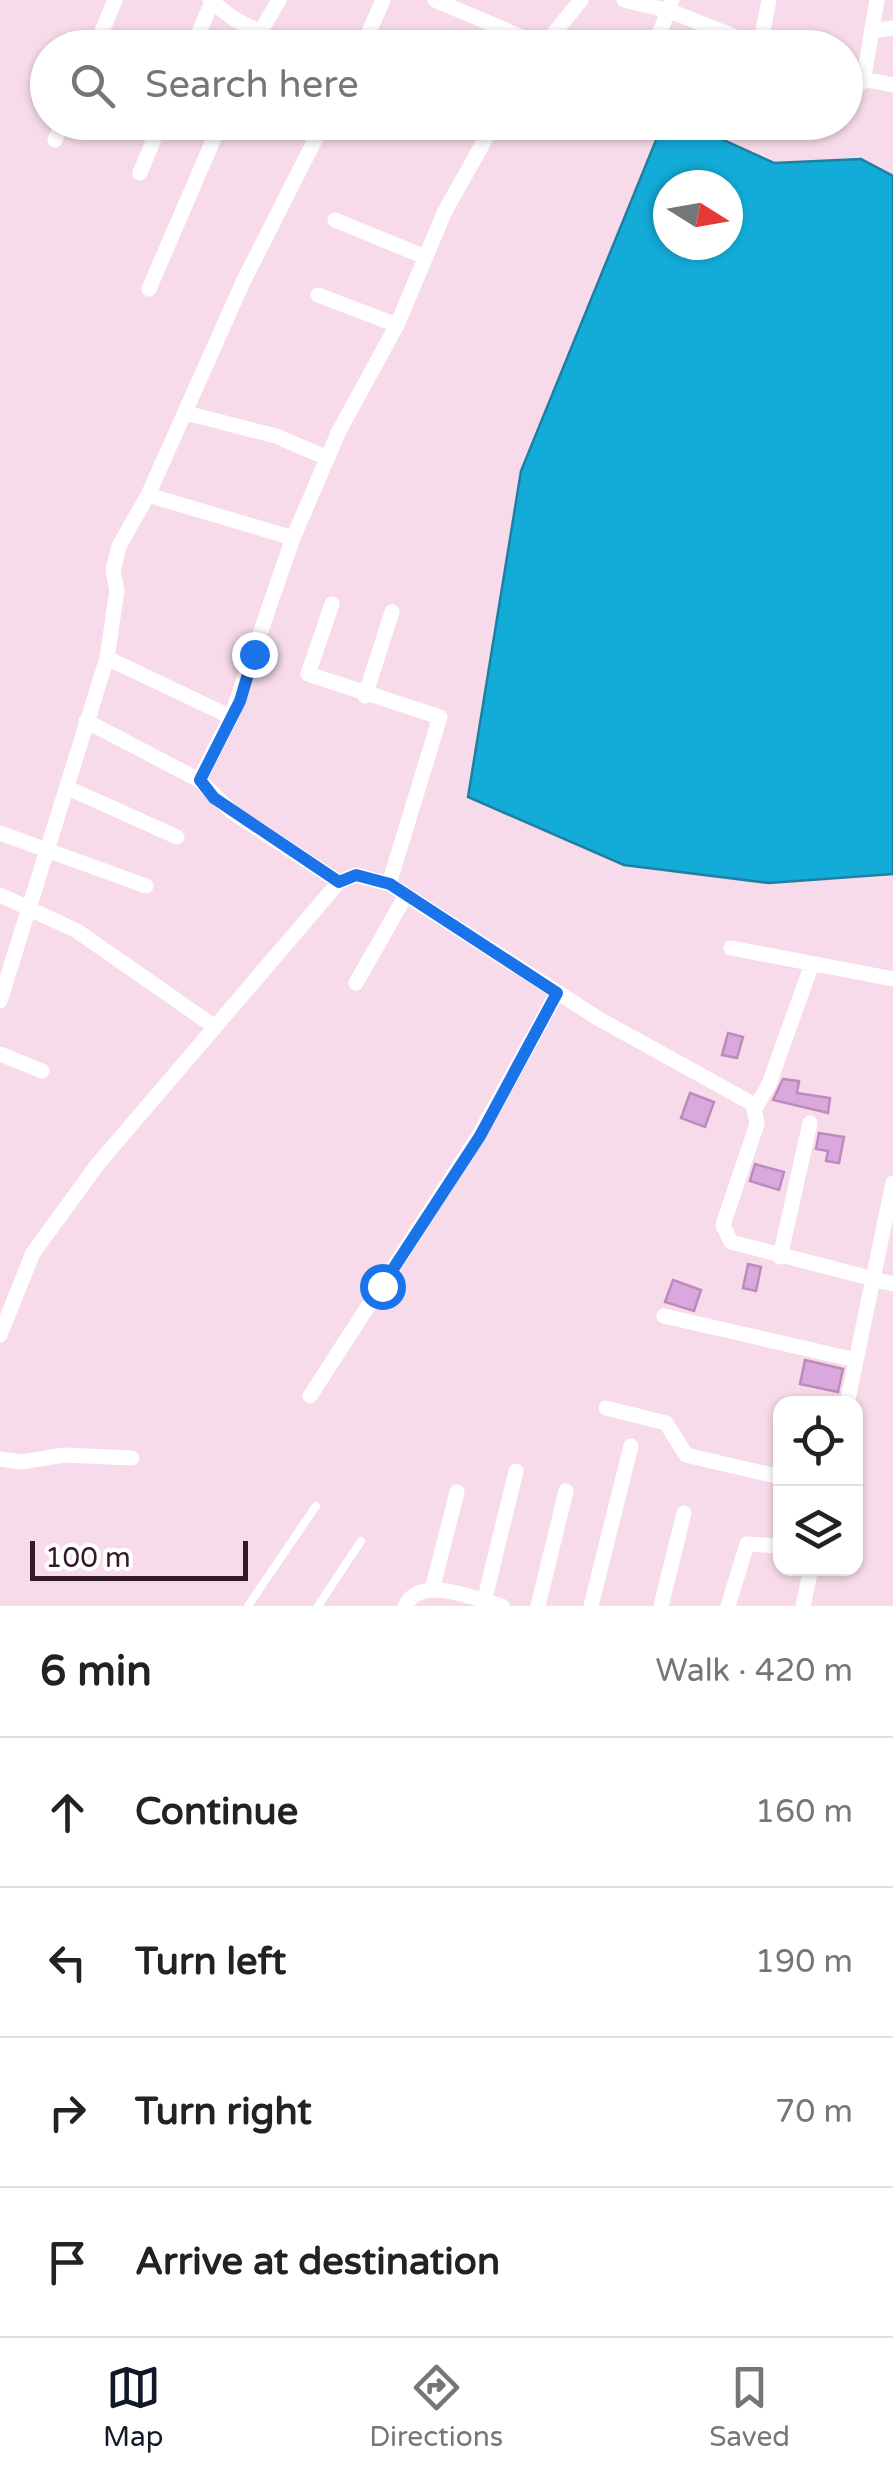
<!DOCTYPE html>
<meta charset="utf-8">
<style>
body{margin:0;font-family:"Varela Round",sans-serif;background:#f6f6f6;color:#222}
.controls{position:absolute;right:30px;bottom:30px;display:grid;overflow:hidden;border-radius:20px;box-shadow:0 2px 8px #0004}
.controls button{width:90px;height:90px;display:grid;place-items:center;padding:0;border:0;border-bottom:2px solid #e0e0e0;background:#fff;color:#222;font:50px sans-serif}
.compass{position:absolute;left:653px;top:170px;width:90px;height:90px;border-radius:50%;background:#fff;box-shadow:0 2px 8px #0004;rotate:101deg}
.scale{position:absolute;left:30px;bottom:25px;width:218px;box-sizing:border-box;padding-left:10px;border:5px solid #331a29;border-top:0;font-size:28px;line-height:35px;white-space:nowrap;color:#331a29;-webkit-text-stroke:8px #fff;paint-order:stroke}
.stop{position:absolute;width:30px;height:30px;margin:-22px;border:8px solid #1a73e8;border-radius:50%;background:#fff}
.stop.end{background:#1a73e8;border-color:#fff;box-shadow:0 2px 10px #0008}
.list{margin:0;padding:0;list-style:none}
h2{display:flex;justify-content:space-between;align-items:center;height:130px;margin:0;padding:0 40px;font-size:42px}
h2 small{font-size:32px;font-weight:400;color:#767676}
.list li{display:grid;grid-template-columns:65px 1fr auto;gap:30px;align-items:center;box-sizing:border-box;height:150px;padding:0 40px;border-top:2px solid #e0e0e0}
.list b{display:block;font-size:38px;white-space:nowrap}
.list em{font-size:32px;font-style:normal;color:#767676}
.icon{flex:none;width:55px;height:55px;fill:none;stroke:currentColor;stroke-width:2;stroke-linecap:round;stroke-linejoin:round}
.map{position:relative;flex:none;width:893px;height:1606px;overflow:hidden}
.search{position:absolute;background:#fff;box-shadow:0 2px 8px #0004;left:30px;right:30px;top:30px;height:110px;display:flex;align-items:center;gap:25px;box-sizing:border-box;padding:0 35px;border-radius:55px;color:#767676;font-size:38px}
.sheet{height:730px;background:#fff}
nav{display:flex;justify-content:space-around;align-items:center;box-sizing:border-box;height:140px;border-top:2px solid #e0e0e0;background:#fff;font-size:28px;color:#767676}
nav a{display:grid;justify-items:center;gap:5px}
nav .on{color:#111827}
.map>svg:first-child{display:block}
.water{fill:#13abd7;stroke:#1d80a3;stroke-width:2.5;fill-rule:evenodd}
.building{fill:#daa8dd;stroke:#bc8bbe;stroke-width:2.5}
.lines{fill:none;stroke-linecap:round;stroke-linejoin:round}
.service{stroke:#fff;stroke-width:8}
.minor{stroke:#fff;stroke-width:15}
.route{stroke:#1a73e8;stroke-width:12}
</style>
<div class="map">
<svg width="893" height="1606" viewBox="0 0 893 1606">
<rect width="100%" height="100%" fill="#f7dbea"/>
<path class="water" d="M663 123H686L774 163 861 159 893 176V874L769 883 624 865 468 797 521 471ZM668 185H728V245H668Z"/>
<path class="building" d="M728 1033 743 1037 737 1058 722 1055Z
M783 1079 799 1081 797 1093 830 1098 828 1113 773 1100Z
M690 1093 714 1102 705 1127 681 1118Z
M819 1133 844 1137 839 1163 826 1161 828 1151 816 1149Z
M755 1164 784 1172 779 1190 750 1181Z
M748 1264 761 1267 756 1291 743 1288Z
M673 1280 701 1290 694 1311 665 1302Z
M805 1360 843 1369 838 1392 800 1384Z"/>
<g class="lines">
<path class="service" d="M248 1606 316 1506
M318 1606 361 1541"/>
<path class="minor" d="M210 0 234 19 260 32 279 0
M435 0 543 46
M624 0 670 11 764 48
M871 31 893 28
M760 46 769 0
M95 48 115 0
M192 48 213 0
M362 48 383 0
M542 48 581 0
M654 48 672 0
M846 76 893 85
M863 82 877 0
M55 140 63 122
M140 173 161 122
M335 220 425 257
M149 289 221 122
M318 295 397 325
M186 413 276 436 327 458
M148 495 293 538
M332 604 308 674 440 717 389 884
M107 658 231 717 293 538 339 431 397 325 445 211 495 122
M365 696 392 612
M86 721 199 780 232 812 339 882
M199 780 231 717
M68 788 177 837
M0 833 146 886
M0 895 77 931 215 1027
M731 948 893 979
M356 983 406 895
M0 1001 107 658 117 590 113 571 119 546 148 495 243 282 324 122
M0 1054 42 1071
M756 1107 769 1084 812 964
M780 1257 810 1123
M664 1316 856 1360
M0 1335 33 1253 97 1165 339 882 356 875 389 884 599 1019 753 1104 757 1124 723 1225 731 1242 893 1284
M310 1396 479 1135 557 993
M847 1404 893 1183
M606 1408 666 1423 686 1455 780 1477
M0 1459 21 1462 64 1455 132 1458
M432 1590 457 1492
M405 1606C421 1574 475 1599 502 1606
M483 1606 516 1471
M538 1606 566 1491
M591 1606 631 1446
M661 1606 684 1513
M728 1606 747 1544 780 1546
M803 1606 811 1568"/>
</g>
<g class="lines">
<path class="route" d="M254 654 240 701 200 780 214 798 339 882 356 875 390 884 557 993 480 1136 382 1286"/>
</g>
</svg>
<div class="controls">
<button><svg class="icon" aria-label="locate" viewBox="0 0 24 24"><circle cx="12" cy="12" r="6"/><path d="M12 2v4M12 18v4M2 12h4M18 12h4"/></svg></button>
<button><svg class="icon" aria-label="layers" viewBox="0 0 24 24"><path d="M12 4l9 5-9 5-9-5zM3 14l9 5 9-5"/></svg></button>
</div>
<svg class="compass" viewBox="-18 -18 36 36"><path d="M0-13l5 13h-10z" fill="#e53935"/><path d="M0 13l5-13h-10z" fill="#767676"/></svg>
<div class="scale">100 m</div>
<div class="stop" style="left:382px;top:1286px"></div>
<div class="stop end" style="left:254px;top:654px"></div>
<div class="search"><svg class="icon" aria-label="search" viewBox="0 0 24 24"><circle cx="10" cy="10" r="6"/><path d="M15 15l6 6"/></svg>Search here</div>
</div>
<section class="sheet">
<h2>6 min<small>Walk · 420 m</small></h2>
<ul class="list">
<li><svg class="icon" aria-label="ahead" viewBox="0 0 24 24"><path d="M12 20V5M6 11l6-6 6 6"/></svg><div><b>Continue</b></div><em>160 m</em></li>
<li><svg class="icon" aria-label="left" viewBox="0 0 24 24"><path d="M17 20v-9H6M10 6l-5 5 5 5"/></svg><div><b>Turn left</b></div><em>190 m</em></li>
<li><svg class="icon" aria-label="right" viewBox="0 0 24 24"><path d="M7 20v-9h11M14 6l5 5-5 5"/></svg><div><b>Turn right</b></div><em>70 m</em></li>
<li><svg class="icon" aria-label="arrive" viewBox="0 0 24 24"><path d="M6 21V4h12l-3 4 3 4H6"/></svg><div><b>Arrive at destination</b></div></li>
</ul>
</section>
<nav>
<a class="on"><svg class="icon" aria-label="map" viewBox="0 0 24 24"><path d="M3 6l6-2 6 2 6-2v14l-6 2-6-2-6 2zM9 4v14M15 6v14"/></svg>Map</a>
<a><svg class="icon" aria-label="directions" viewBox="0 0 24 24"><path d="M12 3l9 9-9 9-9-9zM9 14v-3h6M13 9l2 2-2 2"/></svg>Directions</a>
<a><svg class="icon" aria-label="saved" viewBox="0 0 24 24"><path d="M7 4h10v16l-5-4-5 4z"/></svg>Saved</a>
</nav>
